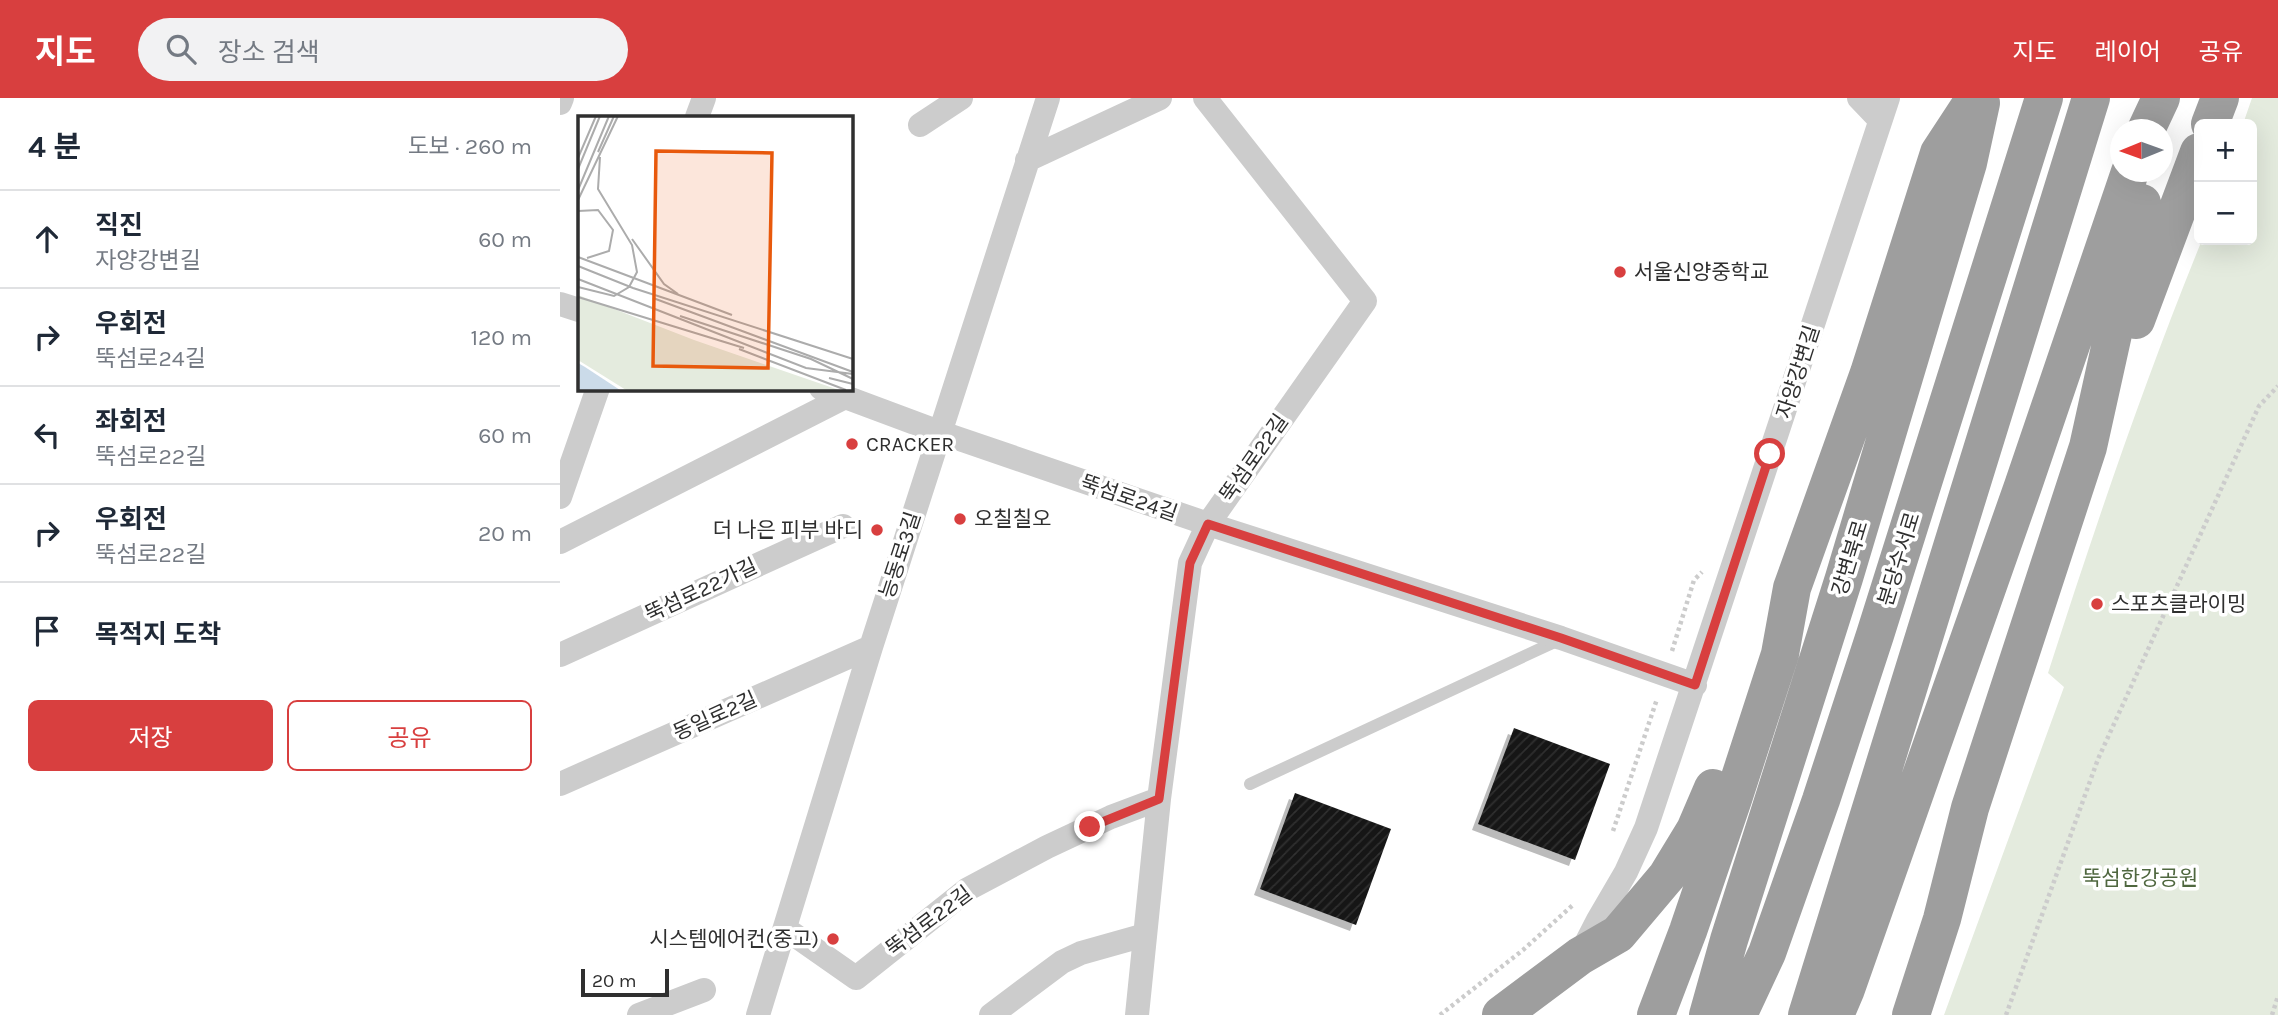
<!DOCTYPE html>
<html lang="ko">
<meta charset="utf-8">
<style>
body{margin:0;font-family:Karla,"Noto Sans KR",sans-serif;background:#f2f2f3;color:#1f2937}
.controls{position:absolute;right:21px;top:21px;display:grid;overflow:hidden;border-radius:10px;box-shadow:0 7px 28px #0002}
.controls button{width:63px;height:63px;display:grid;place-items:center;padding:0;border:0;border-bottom:2px solid #e0e1e3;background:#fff;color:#1f2937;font:35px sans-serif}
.compass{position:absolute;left:1550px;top:21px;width:63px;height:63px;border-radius:50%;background:#fff;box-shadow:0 7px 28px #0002;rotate:269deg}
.scale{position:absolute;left:21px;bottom:18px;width:88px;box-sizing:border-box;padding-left:7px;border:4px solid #2f2f2f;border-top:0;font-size:19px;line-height:24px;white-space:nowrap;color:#2f2f2f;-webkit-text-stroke:5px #fff;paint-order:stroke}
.stop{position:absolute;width:21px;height:21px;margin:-16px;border:5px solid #d83f3f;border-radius:50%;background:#fff}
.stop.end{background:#d83f3f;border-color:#fff;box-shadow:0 2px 7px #0008}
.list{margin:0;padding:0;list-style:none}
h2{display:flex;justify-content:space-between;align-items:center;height:91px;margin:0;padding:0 28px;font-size:30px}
h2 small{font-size:23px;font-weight:400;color:#747a83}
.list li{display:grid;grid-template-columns:46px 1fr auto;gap:21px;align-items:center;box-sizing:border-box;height:98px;padding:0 28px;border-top:2px solid #e0e1e3}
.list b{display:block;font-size:26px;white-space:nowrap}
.list p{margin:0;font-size:23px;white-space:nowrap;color:#747a83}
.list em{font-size:23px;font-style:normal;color:#747a83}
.actions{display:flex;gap:14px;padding:21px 28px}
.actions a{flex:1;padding:16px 0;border:2px solid #d83f3f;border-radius:10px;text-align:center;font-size:24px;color:#d83f3f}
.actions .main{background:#d83f3f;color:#fff}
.icon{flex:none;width:38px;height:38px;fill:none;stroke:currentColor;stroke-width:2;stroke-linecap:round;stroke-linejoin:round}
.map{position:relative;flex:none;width:1718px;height:917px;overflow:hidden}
header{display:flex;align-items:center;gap:42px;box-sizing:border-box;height:98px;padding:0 35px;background:#d83f3f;color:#fff}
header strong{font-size:33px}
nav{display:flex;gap:38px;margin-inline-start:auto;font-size:24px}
.search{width:490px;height:63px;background:#f2f2f3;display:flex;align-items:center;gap:18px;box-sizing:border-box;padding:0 24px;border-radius:38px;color:#747a83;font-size:26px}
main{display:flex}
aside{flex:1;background:#fff}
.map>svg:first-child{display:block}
.park{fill:#e4ebde}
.building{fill:url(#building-hatch);filter:url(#shadow)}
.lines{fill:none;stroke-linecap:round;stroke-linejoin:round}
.path{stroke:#ccc;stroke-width:4.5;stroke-dasharray:3.5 3.5;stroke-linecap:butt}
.service{stroke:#ccc;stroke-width:12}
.minor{stroke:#ccc;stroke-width:24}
.trunk{stroke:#9e9e9e;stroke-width:38}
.route{stroke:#d83f3f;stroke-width:9}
.poi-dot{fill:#d83f3f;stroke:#fff;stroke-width:2.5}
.labels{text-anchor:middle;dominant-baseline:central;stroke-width:7;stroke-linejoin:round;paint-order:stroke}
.poi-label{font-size:21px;fill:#2f2f2f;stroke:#fff;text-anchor:start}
.street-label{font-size:21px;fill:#2f2f2f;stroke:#fff}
.park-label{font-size:21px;fill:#4f673f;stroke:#fff}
.inset-road{fill:none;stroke:#acacac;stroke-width:2}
.view{fill:#e8590c;fill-opacity:0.15;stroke:#e8590c;stroke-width:3.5}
.inset-edge{fill:none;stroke:#2f2f2f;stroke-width:3.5}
</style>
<header>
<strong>지도</strong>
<div class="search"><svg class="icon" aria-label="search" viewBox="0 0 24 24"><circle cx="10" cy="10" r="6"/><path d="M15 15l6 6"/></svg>장소 검색</div>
<nav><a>지도</a><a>레이어</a><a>공유</a></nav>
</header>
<main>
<aside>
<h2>4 분<small>도보 · 260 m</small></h2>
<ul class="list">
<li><svg class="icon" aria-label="ahead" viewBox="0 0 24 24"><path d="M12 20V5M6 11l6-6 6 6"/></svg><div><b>직진</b><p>자양강변길</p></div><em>60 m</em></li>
<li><svg class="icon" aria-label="right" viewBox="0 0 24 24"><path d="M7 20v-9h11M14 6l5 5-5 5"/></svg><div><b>우회전</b><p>뚝섬로24길</p></div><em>120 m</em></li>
<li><svg class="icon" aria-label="left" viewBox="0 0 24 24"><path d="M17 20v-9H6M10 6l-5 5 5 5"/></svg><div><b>좌회전</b><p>뚝섬로22길</p></div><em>60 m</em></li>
<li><svg class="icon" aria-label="right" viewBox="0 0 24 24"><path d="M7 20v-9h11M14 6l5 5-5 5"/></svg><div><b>우회전</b><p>뚝섬로22길</p></div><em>20 m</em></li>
<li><svg class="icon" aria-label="arrive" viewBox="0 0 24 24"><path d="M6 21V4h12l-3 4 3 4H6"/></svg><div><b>목적지 도착</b></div></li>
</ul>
<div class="actions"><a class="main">저장</a><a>공유</a></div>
</aside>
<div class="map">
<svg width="1718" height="917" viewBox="0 0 1718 917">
<defs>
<pattern id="building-hatch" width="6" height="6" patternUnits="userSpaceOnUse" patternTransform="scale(1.75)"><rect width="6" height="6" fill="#161616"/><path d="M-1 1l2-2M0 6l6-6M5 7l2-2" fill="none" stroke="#303030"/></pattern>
<filter id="shadow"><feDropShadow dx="-6" dy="6" stdDeviation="0" flood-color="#0004"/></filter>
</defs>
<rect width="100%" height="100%" fill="#fff"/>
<path class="park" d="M1692 0H1718V917H1384L1504 589 1488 575C1535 429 1584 284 1642 142H1692V26H1683Z"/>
<path class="building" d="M954 630 1050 666 1015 762 918 726Z
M735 695 831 731 796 827 700 791Z"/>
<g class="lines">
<path class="path" d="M1112 553 1134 482 1142 474
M1053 733 1097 601
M880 917 963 852 1014 806
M1446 917 1538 661 1699 308 1718 288
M1712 917 1718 898"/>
<path class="service" d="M690 686 1001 541"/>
<path class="minor" d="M1299 0 1320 22
M0 5 2 0
M137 19 144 0
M360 27 401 0
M467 62 600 0
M0 206 19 212
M261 290 379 334 648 426 1001 540 1135 587
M0 399 38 290
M0 444 285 299
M0 557 283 428
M0 686 311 549
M226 831 296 880 408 791 487 749 551 719 599 701
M1020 857 1038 822 1066 774 1086 730 1328 0
M79 917 144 892
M198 917 311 549 488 0
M431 917 502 864 521 855 585 837
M577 917 599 701 630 465 648 426 805 203 645 0"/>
<path class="trunk" d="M1650 26 1660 0
M1586 32 1601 0
M1576 222 1639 54
M941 917 1020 858 1058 836 1107 778 1135 732 1153 690
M1096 917 1128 833 1173 701 1220 556 1232 490 1309 275 1379 55 1415 0
M1148 917 1169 842 1284 480 1408 65 1421 5
M1178 917 1207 855 1261 702 1315 537 1484 0
M1247 917 1531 0
M1275 917 1286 891 1463 388 1570 74
M1351 917 1382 821 1410 710 1528 349 1582 105"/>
</g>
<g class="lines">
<path class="route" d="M530 729 599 701 630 465 648 426 1001 540 1135 587 1210 356"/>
</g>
<g class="poi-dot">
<circle cx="1060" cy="174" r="7"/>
<circle cx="292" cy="346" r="7"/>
<circle cx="400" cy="421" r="7"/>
<circle cx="317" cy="432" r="7"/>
<circle cx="1537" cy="506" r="7"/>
<circle cx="273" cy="841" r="7"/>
</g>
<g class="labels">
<g class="poi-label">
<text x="1074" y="174">서울신양중학교</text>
<text x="306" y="346">CRACKER</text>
<text x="414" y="421">오칠칠오</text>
<text x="303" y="432" text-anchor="end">더 나은 피부 바디</text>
<text x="1551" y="506">스포츠클라이밍</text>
<text x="259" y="841" text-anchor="end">시스템에어컨(중고)</text>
</g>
<g class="street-label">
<text transform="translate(1238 274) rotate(-72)">자양강변길</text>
<text transform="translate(694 360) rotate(-55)">뚝섬로22길</text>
<text transform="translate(569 400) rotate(19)">뚝섬로24길</text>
<text transform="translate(340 457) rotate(-72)">능동로3길</text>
<text transform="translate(1290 460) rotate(-73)">강변북로</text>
<text transform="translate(1339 461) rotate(-73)">분당수서로</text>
<text transform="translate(141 492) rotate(-25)">뚝섬로22가길</text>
<text transform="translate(155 618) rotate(-24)">동일로2길</text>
<text transform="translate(369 823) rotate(-37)">뚝섬로22길</text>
</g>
<g class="park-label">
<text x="1580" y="780">뚝섬한강공원</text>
</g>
</g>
<g transform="translate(18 18)">
<rect width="275" height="275" fill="#fff"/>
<path d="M0 179 116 224 261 274H275H48L0 244Z" fill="#e4ebde"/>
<path d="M0 247 7 251 42 274H0Z" fill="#cbdbe9"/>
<path class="inset-road" d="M20 36 36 0M0 42 18 0M0 53 22 0M0 74 31 0M0 84 40 0M0 95 20 94 35 114 31 135 9 142M54 123 86 168 100 178M0 141 154 199M0 150 55 172 275 243M0 163 228 252 275 258M0 171 36 180 51 171 59 156 54 129 20 73 22 41M0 181 166 232M75 182 275 256M102 200 233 243 275 263M161 233 268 274M251 262 275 268"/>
<path class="view" d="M78 35 194 37 190 252 75 250Z"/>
<rect width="275" height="275" class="inset-edge"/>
</g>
</svg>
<div class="controls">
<button>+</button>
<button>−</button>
</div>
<svg class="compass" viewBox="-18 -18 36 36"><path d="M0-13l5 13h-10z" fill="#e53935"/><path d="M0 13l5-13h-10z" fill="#747a83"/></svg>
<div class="scale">20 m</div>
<div class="stop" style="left:1210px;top:356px"></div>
<div class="stop end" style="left:530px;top:729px"></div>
</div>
</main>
